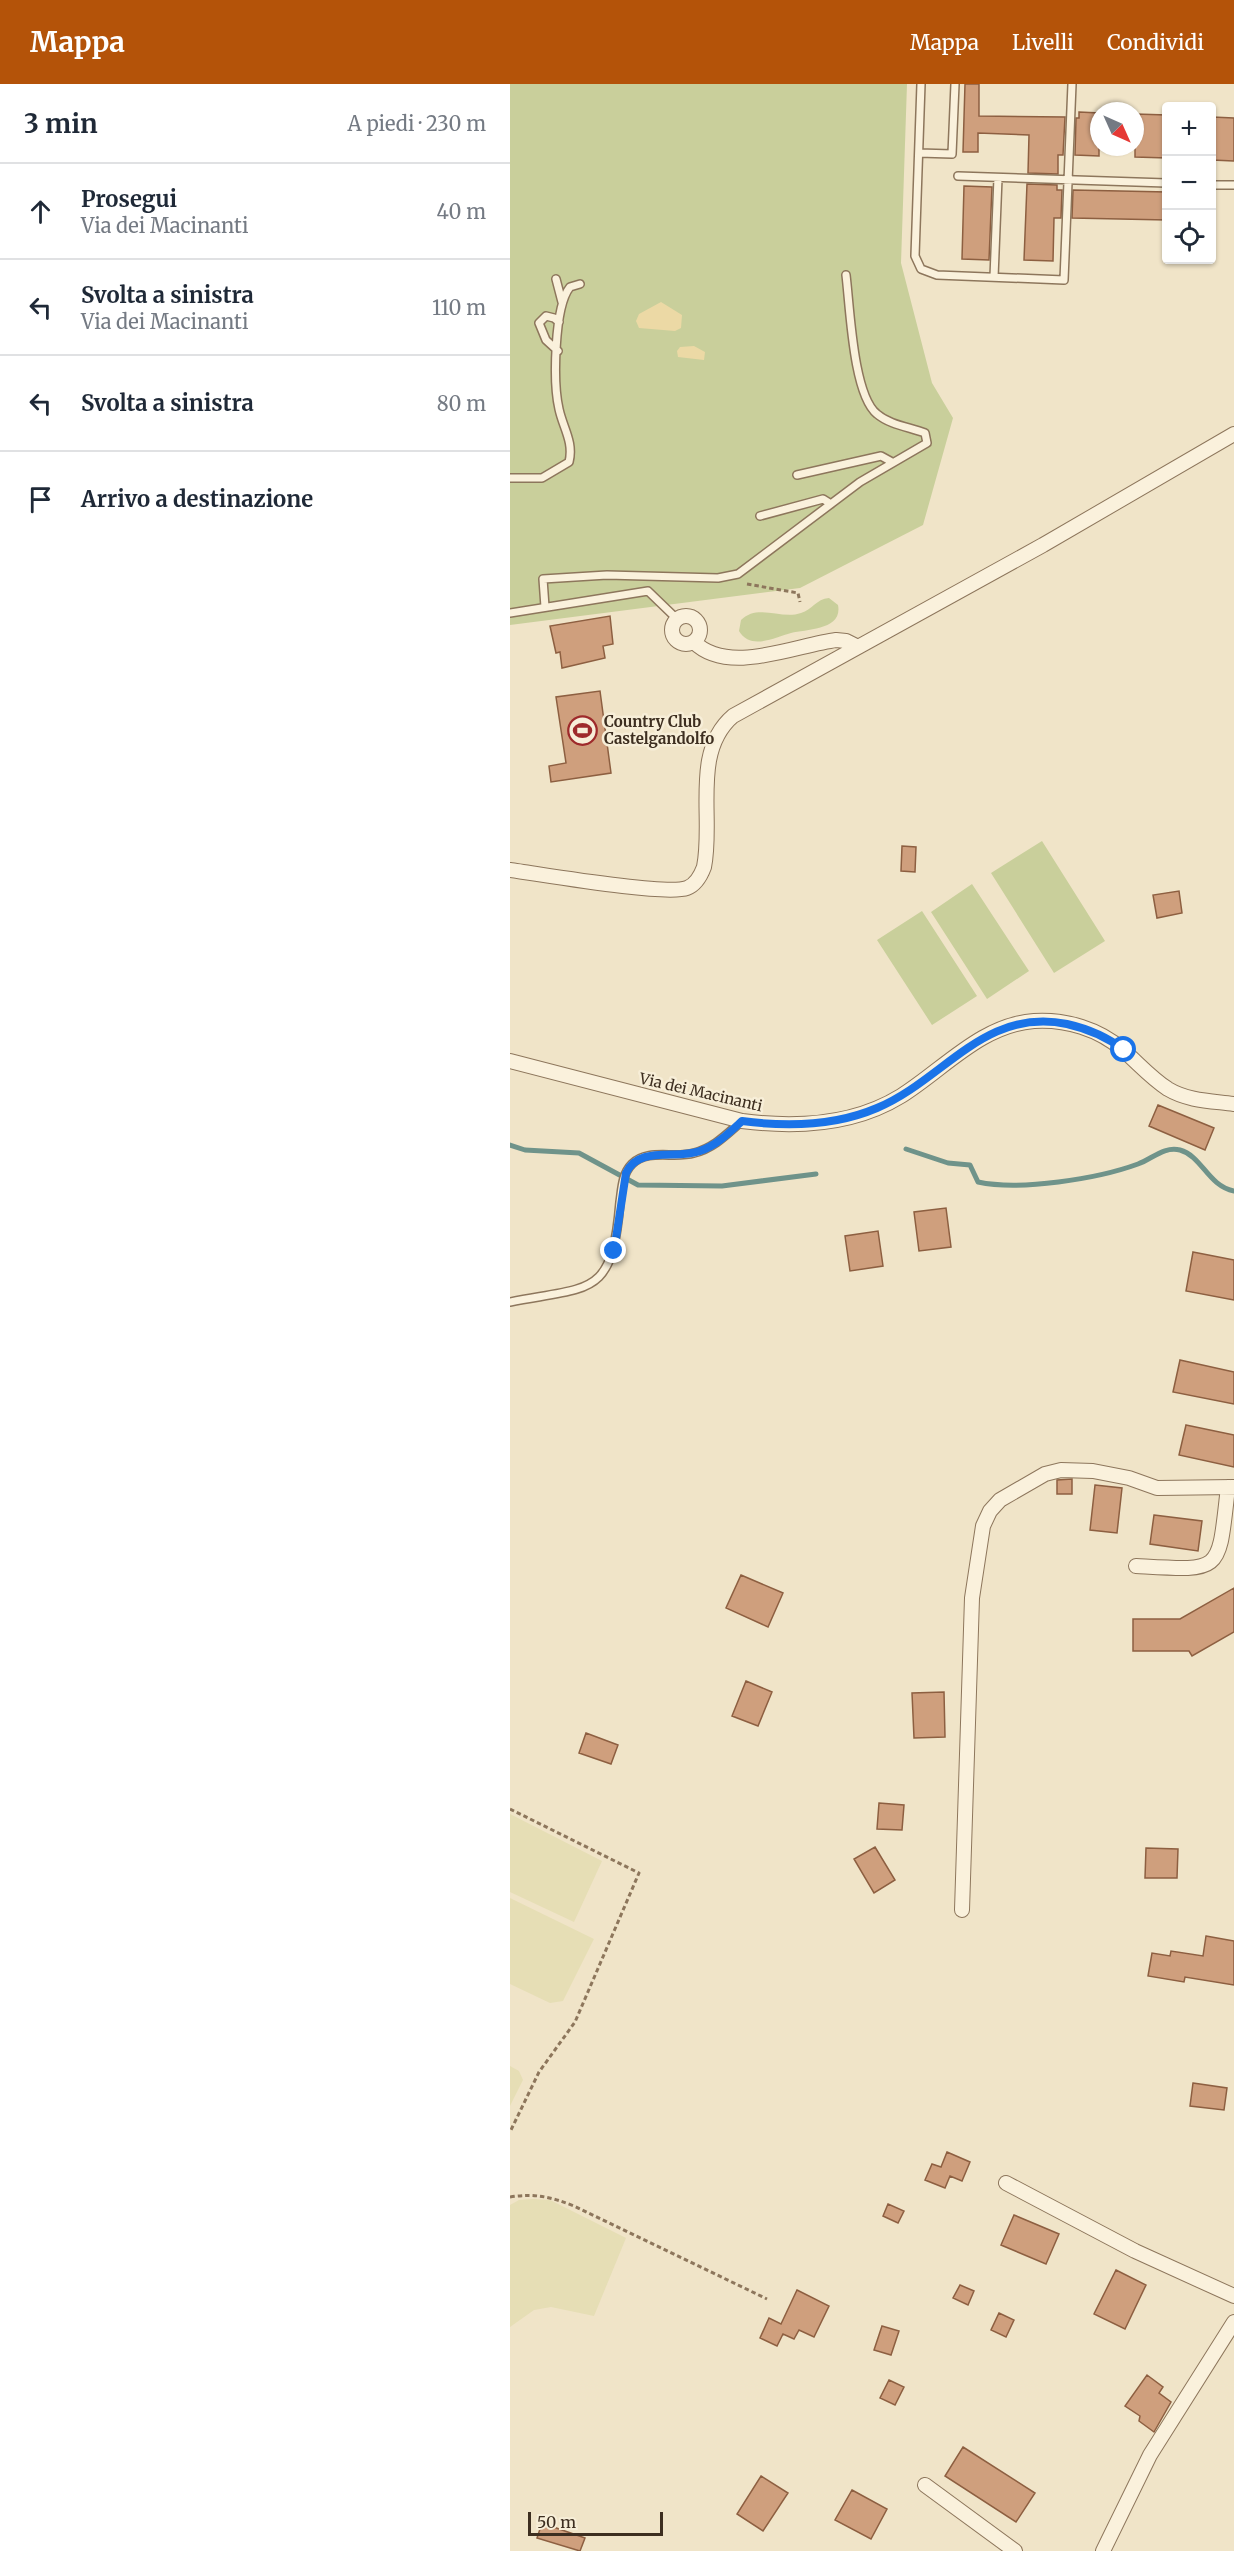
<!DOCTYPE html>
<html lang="it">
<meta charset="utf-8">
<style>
body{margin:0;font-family:Merriweather,serif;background:#f2f2f3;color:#1f2937}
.controls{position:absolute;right:18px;top:18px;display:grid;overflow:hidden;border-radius:6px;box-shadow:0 2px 4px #0004}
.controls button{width:54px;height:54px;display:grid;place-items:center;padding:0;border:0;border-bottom:2px solid #e0e1e3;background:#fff;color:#1f2937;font:30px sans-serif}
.compass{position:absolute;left:580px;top:18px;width:54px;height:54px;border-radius:50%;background:#fff;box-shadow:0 2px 4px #0004;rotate:135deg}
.scale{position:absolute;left:18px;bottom:15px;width:135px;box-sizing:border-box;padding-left:6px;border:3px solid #3d2e20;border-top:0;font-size:16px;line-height:21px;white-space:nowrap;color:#3d2e20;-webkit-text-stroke:4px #f7eed8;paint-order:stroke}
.stop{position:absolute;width:18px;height:18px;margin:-14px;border:4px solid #1a73e8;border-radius:50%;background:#fff}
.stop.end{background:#1a73e8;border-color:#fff;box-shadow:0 2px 6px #0008}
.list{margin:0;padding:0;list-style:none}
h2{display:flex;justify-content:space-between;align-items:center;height:78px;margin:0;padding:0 24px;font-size:26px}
h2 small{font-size:20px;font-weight:400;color:#747a83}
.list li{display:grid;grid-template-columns:39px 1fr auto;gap:18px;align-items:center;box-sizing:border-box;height:96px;padding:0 24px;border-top:2px solid #e0e1e3}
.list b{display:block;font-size:22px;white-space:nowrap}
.list p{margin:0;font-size:20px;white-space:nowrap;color:#747a83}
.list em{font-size:20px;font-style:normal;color:#747a83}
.icon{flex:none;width:33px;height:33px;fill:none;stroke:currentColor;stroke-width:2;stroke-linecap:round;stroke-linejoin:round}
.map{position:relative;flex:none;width:724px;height:2467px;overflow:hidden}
header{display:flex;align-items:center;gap:36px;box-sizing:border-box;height:84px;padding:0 30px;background:#b45309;color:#fff}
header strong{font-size:28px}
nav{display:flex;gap:33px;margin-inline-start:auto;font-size:21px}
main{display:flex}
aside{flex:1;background:#fff}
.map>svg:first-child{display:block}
.farmland{fill:#e6deb5}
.green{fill:#c9cf9b}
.sand{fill:#ecd9a5}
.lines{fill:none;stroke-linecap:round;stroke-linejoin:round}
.stream{stroke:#6f938a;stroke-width:5}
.building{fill:#cf9f7d;stroke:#8d5f41;stroke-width:1.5}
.lane-casing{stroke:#8d765c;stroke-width:10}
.street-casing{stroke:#8d765c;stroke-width:16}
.path{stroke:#8d765c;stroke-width:3;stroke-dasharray:4.5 3;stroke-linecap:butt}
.lane{stroke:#faf1dc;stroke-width:7}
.street{stroke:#faf1dc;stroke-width:14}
.route{stroke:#1a73e8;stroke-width:8}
.labels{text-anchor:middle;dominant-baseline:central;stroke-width:5;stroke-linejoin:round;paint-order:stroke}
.poi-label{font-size:15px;font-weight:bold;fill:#3d2e20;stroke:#f7eed8;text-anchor:start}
.street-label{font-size:15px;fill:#3d2e20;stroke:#f7eed8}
</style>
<header>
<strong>Mappa</strong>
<nav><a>Mappa</a><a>Livelli</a><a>Condividi</a></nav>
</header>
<main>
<aside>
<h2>3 min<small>A piedi · 230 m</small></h2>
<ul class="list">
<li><svg class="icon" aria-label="ahead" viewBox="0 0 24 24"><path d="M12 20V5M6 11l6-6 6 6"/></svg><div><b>Prosegui</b><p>Via dei Macinanti</p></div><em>40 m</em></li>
<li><svg class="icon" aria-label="left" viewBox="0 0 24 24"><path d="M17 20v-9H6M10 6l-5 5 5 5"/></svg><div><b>Svolta a sinistra</b><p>Via dei Macinanti</p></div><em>110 m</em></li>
<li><svg class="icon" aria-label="left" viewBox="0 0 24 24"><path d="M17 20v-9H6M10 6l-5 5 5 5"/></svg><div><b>Svolta a sinistra</b></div><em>80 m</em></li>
<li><svg class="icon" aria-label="arrive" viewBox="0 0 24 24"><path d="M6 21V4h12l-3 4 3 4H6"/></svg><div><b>Arrivo a destinazione</b></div></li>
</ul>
</aside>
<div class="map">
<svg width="724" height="2467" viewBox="0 0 724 2467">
<rect width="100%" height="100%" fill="#f0e4c8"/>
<path class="farmland" d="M0 1730 92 1777 64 1838 0 1808Z
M0 1814 84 1855 53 1917 40 1919 0 1900Z
M0 1982 9 1987 13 1996 0 2022Z
M23 2115 40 2116 116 2154 84 2232 41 2223 24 2226 0 2243V2121L9 2116Z"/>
<path class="green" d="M0 0H397L391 179 422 299 443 334 413 441 290 504 0 541Z
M319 514 328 521C333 546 297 545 281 549 265 553 241 567 229 547L231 536C248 519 271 536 291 529 302 526 306 515 319 514Z
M532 757 595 857 544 889 481 789Z
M462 800 519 887 477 915 421 828Z
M412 827 467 912 422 941 367 856Z"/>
<path class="sand" d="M151 218 172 231 171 244 165 247 129 244 126 237 129 230Z
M184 262 195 268 194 276 168 273 167 267 170 263Z"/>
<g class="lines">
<path class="stream" d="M0 1061 15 1066 69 1069 128 1101 212 1102 306 1090
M396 1065 438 1079 460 1081 468 1098C510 1107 587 1095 628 1080 642 1075 654 1062 670 1066 692 1072 698 1102 724 1107"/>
</g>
<path class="building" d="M455 0H469V32L555 33 553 71H548V90L518 89 519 51 468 49V68H453Z
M569 28 589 29V72L565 71 566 34H569Z
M625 30 657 31V74L625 73Z
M702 33 724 34V77L702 76Z
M517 100 547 101V106H552L551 134H544L543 177 514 176Z
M454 102 482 103 479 176 452 175Z
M563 106 657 108V136L562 134Z
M100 532 103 560 93 562 95 574 52 584 50 568 46 569 40 542Z
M90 607 101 689 41 698 39 682 56 679 46 613Z
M392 762 406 763 405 788 391 787Z
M669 807 672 829 647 834 643 811Z
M648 1021 704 1044 695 1066 639 1042Z
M436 1124 441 1163 409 1167 404 1128Z
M368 1147 373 1182 340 1187 335 1152Z
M683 1168 724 1176V1216L676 1207Z
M670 1276 724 1288V1320L663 1308Z
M676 1341 724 1351V1383L669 1371Z
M562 1395V1410H547V1396Z
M585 1401 612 1404 607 1449 580 1446Z
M644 1431 692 1437 688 1467 640 1460Z
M231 1491 273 1509 258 1543 216 1524Z
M724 1504V1548L682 1572 679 1567H623V1535H670Z
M236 1597 262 1608 248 1642 222 1632Z
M434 1608 435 1653 404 1654 402 1609Z
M76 1649 108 1661 101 1680 69 1669Z
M369 1719 394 1721 392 1746 367 1745Z
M365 1763 385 1796 364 1809 344 1775Z
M636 1764 668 1765 667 1794H635Z
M696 1852 724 1857V1901L675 1893 674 1898 638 1892 642 1869 660 1872 661 1867 693 1872Z
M683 1999 717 2004 714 2026 680 2022Z
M437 2068 460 2078 452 2097 440 2092 435 2104 415 2096 422 2080 431 2083Z
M378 2120 394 2127 388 2139 373 2132Z
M504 2131 549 2150 536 2180 491 2161Z
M606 2186 636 2201 615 2245 584 2230Z
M450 2201 464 2207 458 2221 443 2214Z
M287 2206 319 2222 304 2253 289 2246 284 2255 273 2250 267 2262 250 2254 259 2234 271 2240Z
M489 2229 504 2236 496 2253 481 2246Z
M372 2242 389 2247 381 2271 364 2266Z
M637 2291 653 2303 649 2309 661 2318 644 2348 629 2337 630 2332 615 2322Z
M379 2296 394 2303 385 2321 370 2314Z
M453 2363 525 2409 506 2438 435 2392Z
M251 2392 278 2409 253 2447 227 2430Z
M342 2406 377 2425 361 2455 325 2436Z
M32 2439 75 2454 70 2467 27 2454Z"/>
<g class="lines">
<defs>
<path id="lane" d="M411 0 405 172 411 185 427 191 554 196 562 0
M409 69 442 70 445 0
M448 92 656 99
M702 101H724
M484 193 488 94
M46 195 52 218
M48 267 36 256 29 239 36 232 44 234 49 238
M287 391 371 372 382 378
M0 394H32L59 378C64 358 53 344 49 325 43 299 44 223 60 203L70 200
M250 432 313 415 321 420
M35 523 33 495 97 491 208 494 228 490 350 398 417 359 415 349C399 343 380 341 367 330 343 311 340 223 336 191
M0 529 138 507 167 535
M0 1218C83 1202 102 1213 110 1118 112 1105 112 1090 122 1080 138 1064 164 1075 184 1069 204 1064 217 1050 232 1037"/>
<path id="street" d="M162 546a14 14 0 1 1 28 0a14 14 0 1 1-28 0Z
M184 558C218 592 286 561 326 556L336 557 346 562
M0 786C30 790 155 812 177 804 185 801 191 791 194 783 204 735 181 668 223 632L533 461 724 350
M0 977 232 1037C286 1044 344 1041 391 1012 434 985 471 941 524 937 556 935 589 945 613 966 628 979 641 994 658 1005 678 1017 702 1017 724 1020
M626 1482C714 1487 708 1490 718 1403
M452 1826 462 1514 473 1442 480 1427 490 1416 535 1390 551 1386 583 1387 619 1394 647 1404 724 1403
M496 2099 625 2167 724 2212
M415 2401 505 2467
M593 2467 640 2371 724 2238"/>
</defs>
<use href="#lane" class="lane-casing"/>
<use href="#street" class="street-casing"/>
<path class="path" d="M237 500 288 509 290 518
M0 1725 129 1789 65 1938 29 1988 0 2048
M0 2113C25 2109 41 2113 64 2122L257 2215"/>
<use href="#lane" class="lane"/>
<use href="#street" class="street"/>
</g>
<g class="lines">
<path class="route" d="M104 1167 116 1089C129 1061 166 1076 190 1067 207 1061 219 1049 232 1037 277 1043 325 1042 367 1024 434 996 474 923 557 940 579 945 596 952 614 966"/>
</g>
<defs>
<symbol id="stadium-ring" viewBox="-11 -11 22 22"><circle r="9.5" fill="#f7eed8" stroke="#9e2a2b" stroke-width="1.5"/><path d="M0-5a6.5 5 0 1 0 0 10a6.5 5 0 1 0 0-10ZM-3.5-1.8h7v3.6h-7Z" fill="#9e2a2b"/></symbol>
</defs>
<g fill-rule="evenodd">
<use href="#stadium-ring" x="56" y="630" width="33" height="33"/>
</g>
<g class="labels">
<g class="poi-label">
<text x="94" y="637">Country Club<tspan x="94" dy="17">Castelgandolfo</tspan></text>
</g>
<g class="street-label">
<text transform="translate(191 1008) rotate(13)">Via dei Macinanti</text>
</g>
</g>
</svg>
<div class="controls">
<button>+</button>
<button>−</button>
<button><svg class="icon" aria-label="locate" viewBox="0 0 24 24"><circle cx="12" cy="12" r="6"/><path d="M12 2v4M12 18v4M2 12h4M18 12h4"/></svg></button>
</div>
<svg class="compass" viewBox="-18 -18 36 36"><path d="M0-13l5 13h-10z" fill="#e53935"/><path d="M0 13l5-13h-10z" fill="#747a83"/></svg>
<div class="scale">50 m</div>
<div class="stop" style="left:614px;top:966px"></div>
<div class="stop end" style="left:104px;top:1167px"></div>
</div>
</main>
